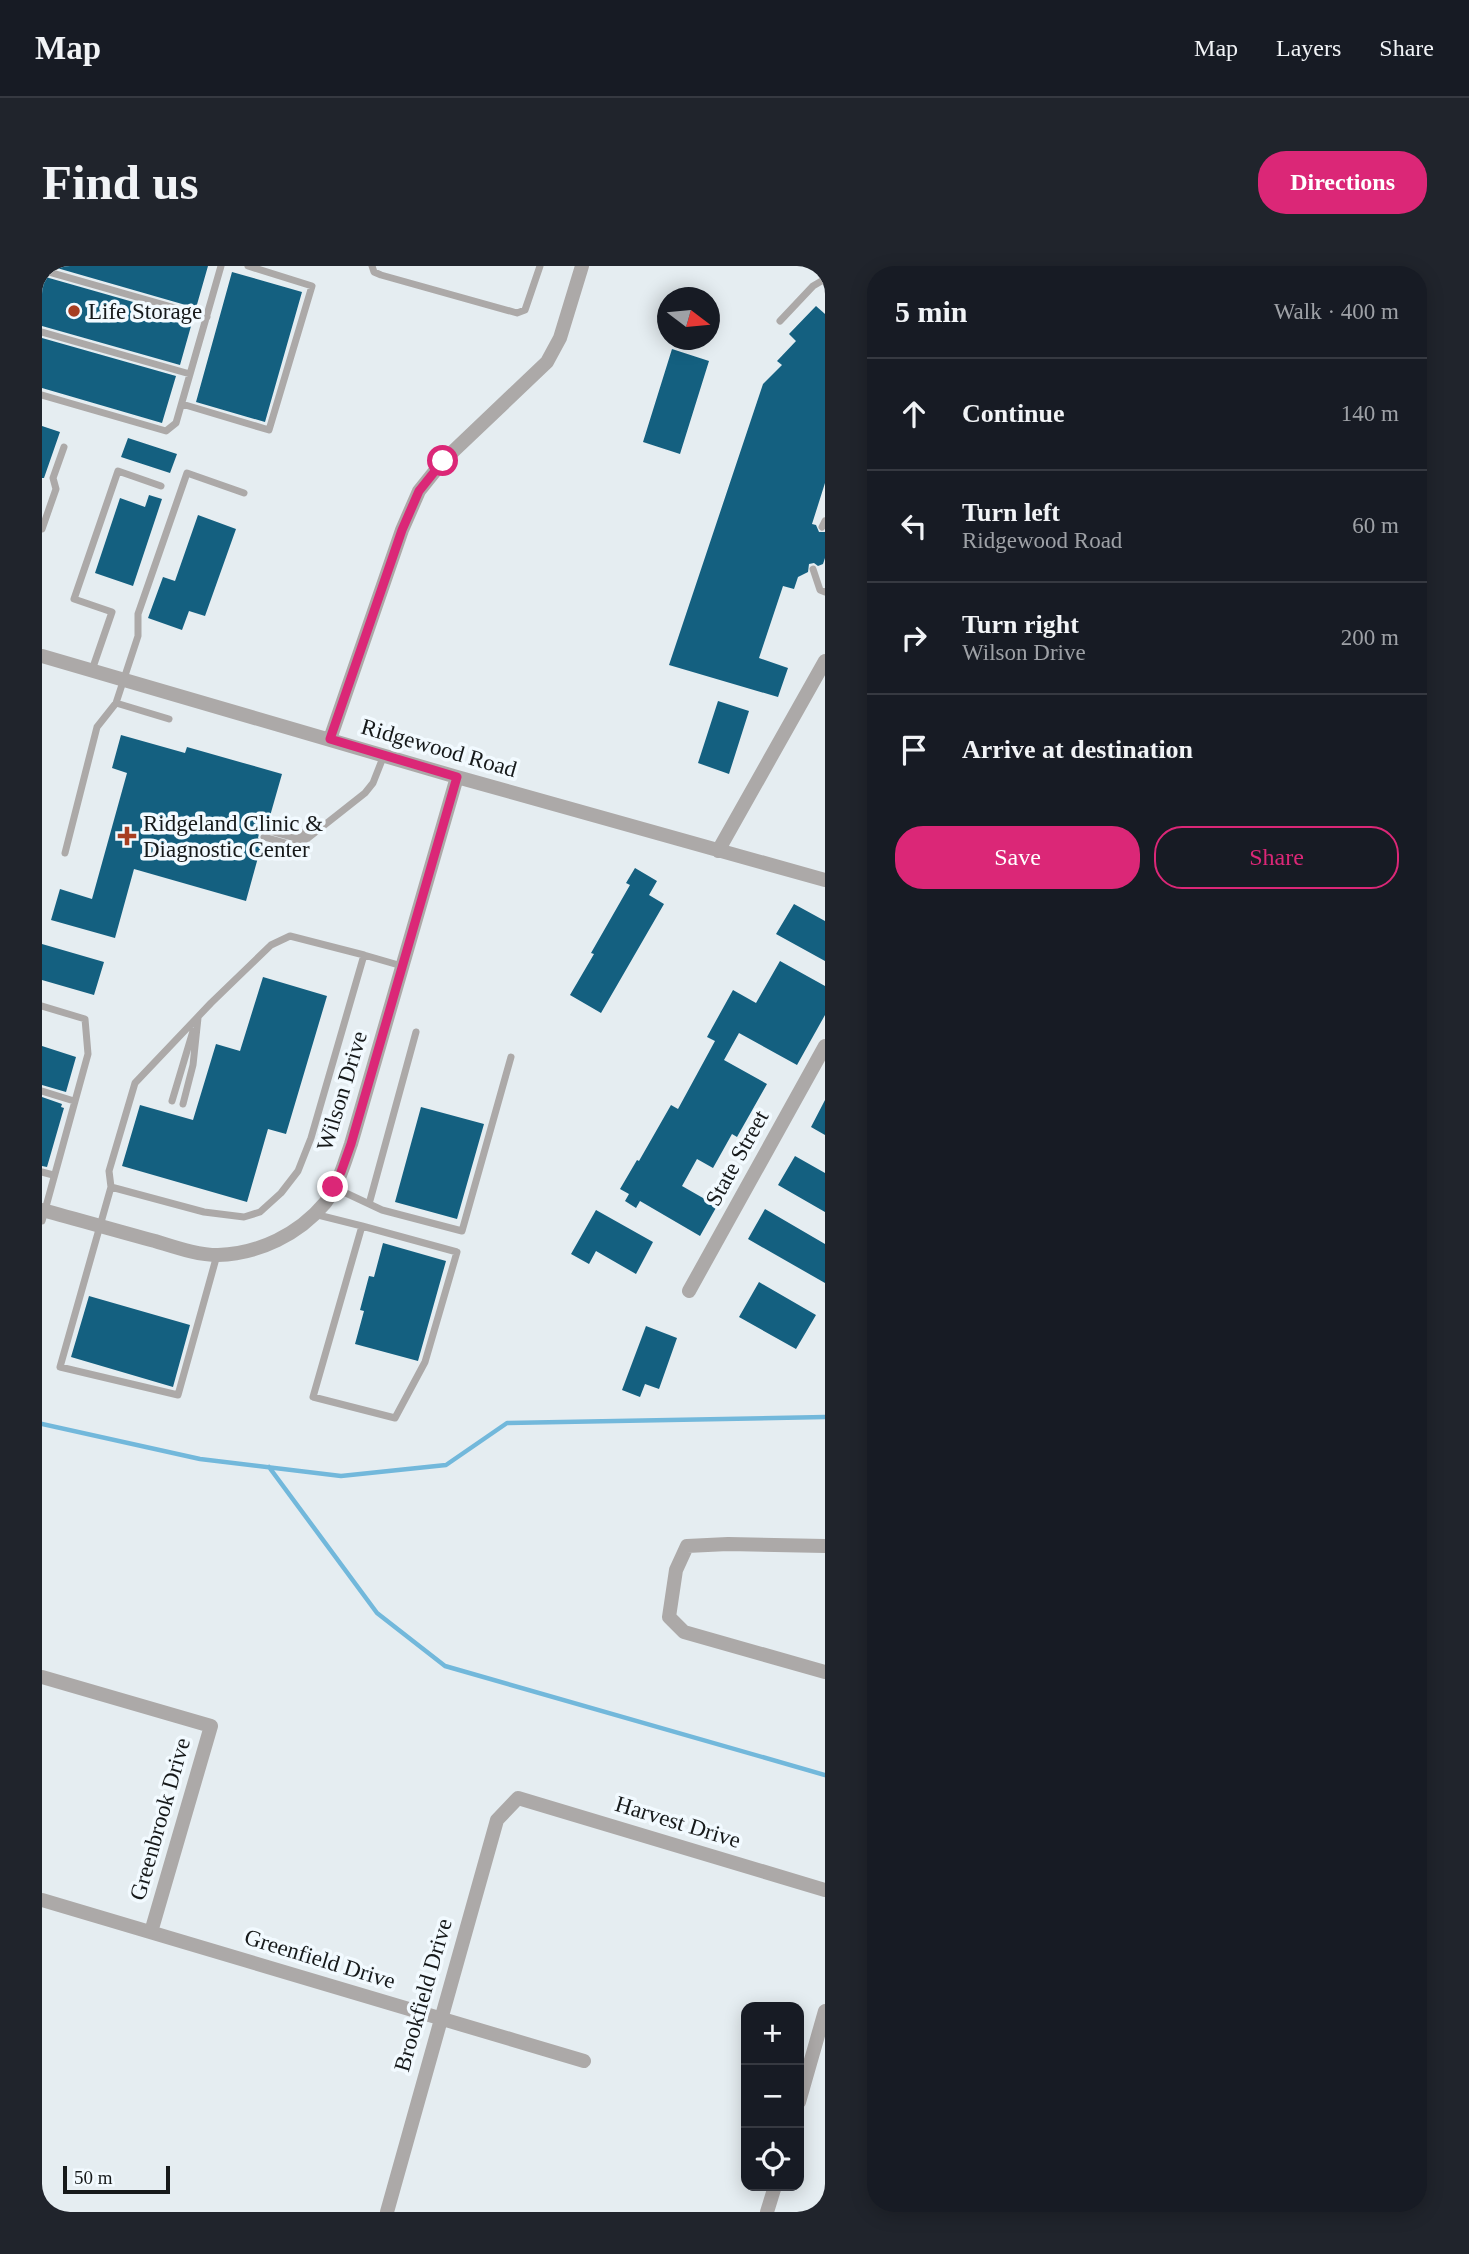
<!DOCTYPE html>
<meta charset="utf-8">
<style>
body{margin:0;font-family:Georgia,serif;background:#20242c;color:#f1f3f6}
.controls{position:absolute;right:21px;bottom:21px;display:grid;overflow:hidden;border-radius:14px;box-shadow:0 4px 18px #0003}
.controls button{width:63px;height:63px;display:grid;place-items:center;padding:0;border:0;border-bottom:2px solid #363941;background:#171b24;color:#f1f3f6;font:35px sans-serif}
.compass{position:absolute;left:615px;top:21px;width:63px;height:63px;border-radius:50%;background:#171b24;box-shadow:0 4px 18px #0003;rotate:106deg}
.scale{position:absolute;left:21px;bottom:18px;width:107px;box-sizing:border-box;padding-left:7px;border:4px solid #16191a;border-top:0;font-size:19px;line-height:24px;white-space:nowrap;color:#16191a;-webkit-text-stroke:5px #f2faff;paint-order:stroke}
.stop{position:absolute;width:21px;height:21px;margin:-16px;border:5px solid #db2777;border-radius:50%;background:#fff}
.stop.end{background:#db2777;border-color:#fff;box-shadow:0 2px 7px #0008}
.list{margin:0;padding:0;list-style:none}
h2{display:flex;justify-content:space-between;align-items:center;height:91px;margin:0;padding:0 28px;font-size:30px}
h2 small{font-size:23px;font-weight:400;color:#9ea1a6}
.list li{display:grid;grid-template-columns:46px 1fr auto;gap:21px;align-items:center;box-sizing:border-box;height:112px;padding:0 28px;border-top:2px solid #363941}
.list b{display:block;font-size:26px;white-space:nowrap}
.list p{margin:0;font-size:23px;white-space:nowrap;color:#9ea1a6}
.list em{font-size:23px;font-style:normal;color:#9ea1a6}
.actions{display:flex;gap:14px;padding:21px 28px}
.actions a{flex:1;padding:16px 0;border:2px solid #db2777;border-radius:28px;text-align:center;font-size:24px;color:#db2777}
.actions .main{background:#db2777;color:#fff}
.icon{flex:none;width:38px;height:38px;fill:none;stroke:currentColor;stroke-width:2;stroke-linecap:round;stroke-linejoin:round}
.map{position:relative;flex:none;width:783px;height:1946px;overflow:hidden;border-radius:28px}
header{display:flex;align-items:center;gap:42px;box-sizing:border-box;height:98px;padding:0 35px;background:#171b24;border-bottom:2px solid #363941}
header strong{font-size:33px}
nav{display:flex;gap:38px;margin-inline-start:auto;font-size:24px}
.intro{display:flex;align-items:center;justify-content:space-between;box-sizing:border-box;height:168px;padding:0 42px}
h1{margin:0;font-size:49px}
.button{padding:18px 32px;border-radius:28px;background:#db2777;color:#fff;font-size:24px;font-weight:700}
main{display:flex;gap:42px;padding:0 42px}
aside{flex:1;background:#171b24;border-radius:28px;box-shadow:0 4px 18px #0003}
.map>svg:first-child{display:block}
.lines{fill:none;stroke-linecap:round;stroke-linejoin:round}
.stream{stroke:#72b8db;stroke-width:4.5}
.building{fill:#146080}
.lane{stroke:#aca9a8;stroke-width:7}
.street{stroke:#aca9a8;stroke-width:14}
.route{stroke:#db2777;stroke-width:9}
.poi-dot{fill:#a73e21;stroke:#f2faff;stroke-width:2.5}
.labels{text-anchor:middle;dominant-baseline:central;stroke-width:7;stroke-linejoin:round;paint-order:stroke}
.poi-label{font-size:23px;fill:#16191a;stroke:#f2faff;text-anchor:start}
.street-label{font-size:23px;fill:#16191a;stroke:#f2faff}
</style>
<header>
<strong>Map</strong>
<nav><a>Map</a><a>Layers</a><a>Share</a></nav>
</header>
<div class="intro"><h1>Find us</h1><a class="button">Directions</a></div>
<main>
<div class="map">
<svg width="783" height="1946" viewBox="0 0 783 1946">
<rect width="100%" height="100%" fill="#e5edf1"/>
<g class="lines">
<path class="stream" d="M0 1158 158 1193 299 1210 404 1199 465 1157 783 1151
M227 1201 335 1347 403 1400 783 1509"/>
</g>
<path class="building" d="M8 0H166L154 42Z
M190 6 260 26 223 156 154 136Z
M0 10 151 53 138 99 0 60Z
M774 40 783 48V217L770 258 774 259 777 266H783V292L781 298 776 300 772 297 767 298 766 306 756 311 752 323 741 320 717 392 746 402 736 431 627 399 721 118 740 99 735 95 754 75 747 68Z
M0 72 134 110 120 157 0 122Z
M630 83 667 95 638 188 601 176Z
M0 160 18 166 2 212H0Z
M86 172 135 188 128 207 79 191Z
M107 229 120 233 91 320 53 307 78 232 103 241Z
M156 249 194 263 163 350 147 345 140 364 106 352 121 311 133 315Z
M676 435 707 445 687 508 656 497Z
M79 469 143 487 145 481 240 508 228 550 220 554 216 572 220 577 204 635 92 603 73 672 9 654 18 623 50 633 85 507 70 502Z
M593 602 615 615 607 629 622 638 559 747 528 729 552 688 549 687 588 619 584 617Z
M752 638 783 655V695L734 668Z
M0 678 62 696 52 729 0 714Z
M738 695 783 720V749L755 799 697 767 682 794 725 818 695 871 690 868 671 902 655 893 640 920 675 940 658 970 598 935 594 942 583 935 587 928 578 923 595 894 597 895 629 839 636 843 673 775 665 771 691 724 714 737Z
M221 711 285 730 244 868 226 863 205 936 80 900 98 839 151 854 174 778 198 785Z
M0 780 34 791 24 826 0 819Z
M0 831 20 838 19 841 22 842 5 901 0 900Z
M783 834V869L769 861Z
M379 841 442 858 415 953 353 936Z
M753 890 783 907V946L736 919Z
M723 943 783 978V1017L706 973Z
M554 944 611 976 594 1008 554 985 547 998 529 988Z
M341 977 404 995 376 1095 313 1078 322 1045 318 1044 327 1010 332 1011Z
M717 1016 774 1049 754 1083 697 1051Z
M47 1030 148 1059 131 1121 29 1091Z
M604 1060 635 1072 617 1123 603 1118 598 1131 580 1124Z"/>
<g class="lines">
<path class="lane" d="M330 0 332 6 339 9 475 47 483 44 498 0
M0 4 165 51
M738 55 771 20 783 13
M0 66 148 108
M0 129 124 165 134 157 179 0
M140 138 227 164 270 20 206 0
M780 261 783 255
M0 263 14 223 11 212 22 181
M771 303 778 324 783 326
M50 404 70 346 32 333 76 205 119 220
M74 437 127 453
M226 556 256 564 266 572
M224 564 253 572H262
M222 571 251 579 266 572 323 527 331 517 342 489
M23 587 55 461 74 437 96 370V348L145 207 202 227
M0 740 43 753 46 788 0 955
M0 825 32 835
M130 835 151 765
M141 838 151 799 156 752
M0 906 11 909
M69 921 67 905 93 817 169 737 229 679 248 670 322 689
M291 921 340 944 420 965 469 791
M327 938 374 766
M272 948 320 960 271 1131 353 1152 383 1096 415 986 320 960
M175 989 136 1129 18 1101 69 921 162 946 202 951 218 946 239 927 256 905 269 872 322 689 360 700"/>
<path class="street" d="M0 390 415 511 783 614
M288 473 360 264 377 225 401 195 505 96 518 72 540 0
M676 585 783 395
M0 944C38 954 75 965 113 975 133 981 155 989 176 989 217 988 257 968 283 937 296 920 302 898 309 878L415 511
M647 1025 783 780
M783 1280 686 1278 645 1280 634 1304 627 1351 642 1366 783 1406
M0 1411 169 1460 109 1666
M0 1634 542 1795
M757 1836 783 1745
M345 1946 455 1554 476 1532 783 1624
M725 1946 733 1920"/>
</g>
<g class="lines">
<path class="route" d="M291 921 299 906 309 878 415 511 288 473 360 264 377 225 401 195"/>
</g>
<g class="poi-dot">
<circle cx="32" cy="45" r="7"/>
<path d="M81.5 559.5h7v7h7v7h-7v7h-7v-7h-7v-7h7z"/>
</g>
<g class="labels">
<g class="poi-label">
<text x="46" y="45">Life Storage</text>
<text x="101" y="557">Ridgeland Clinic &amp;<tspan x="101" dy="26">Diagnostic Center</tspan></text>
</g>
<g class="street-label">
<text transform="translate(397 482) rotate(16)">Ridgewood Road</text>
<text transform="translate(300 825) rotate(-73)">Wilson Drive</text>
<text transform="translate(695 892) rotate(-61)">State Street</text>
<text transform="translate(118 1553) rotate(-74)">Greenbrook Drive</text>
<text transform="translate(636 1556) rotate(17)">Harvest Drive</text>
<text transform="translate(278 1693) rotate(17)">Greenfield Drive</text>
<text transform="translate(381 1729) rotate(-74)">Brookfield Drive</text>
</g>
</g>
</svg>
<div class="controls">
<button>+</button>
<button>−</button>
<button><svg class="icon" aria-label="locate" viewBox="0 0 24 24"><circle cx="12" cy="12" r="6"/><path d="M12 2v4M12 18v4M2 12h4M18 12h4"/></svg></button>
</div>
<svg class="compass" viewBox="-18 -18 36 36"><path d="M0-13l5 13h-10z" fill="#e53935"/><path d="M0 13l5-13h-10z" fill="#9ea1a6"/></svg>
<div class="scale">50 m</div>
<div class="stop" style="left:401px;top:195px"></div>
<div class="stop end" style="left:291px;top:921px"></div>
</div>
<aside>
<h2>5 min<small>Walk · 400 m</small></h2>
<ul class="list">
<li><svg class="icon" aria-label="ahead" viewBox="0 0 24 24"><path d="M12 20V5M6 11l6-6 6 6"/></svg><div><b>Continue</b></div><em>140 m</em></li>
<li><svg class="icon" aria-label="left" viewBox="0 0 24 24"><path d="M17 20v-9H6M10 6l-5 5 5 5"/></svg><div><b>Turn left</b><p>Ridgewood Road</p></div><em>60 m</em></li>
<li><svg class="icon" aria-label="right" viewBox="0 0 24 24"><path d="M7 20v-9h11M14 6l5 5-5 5"/></svg><div><b>Turn right</b><p>Wilson Drive</p></div><em>200 m</em></li>
<li><svg class="icon" aria-label="arrive" viewBox="0 0 24 24"><path d="M6 21V4h12l-3 4 3 4H6"/></svg><div><b>Arrive at destination</b></div></li>
</ul>
<div class="actions"><a class="main">Save</a><a>Share</a></div>
</aside>
</main>
